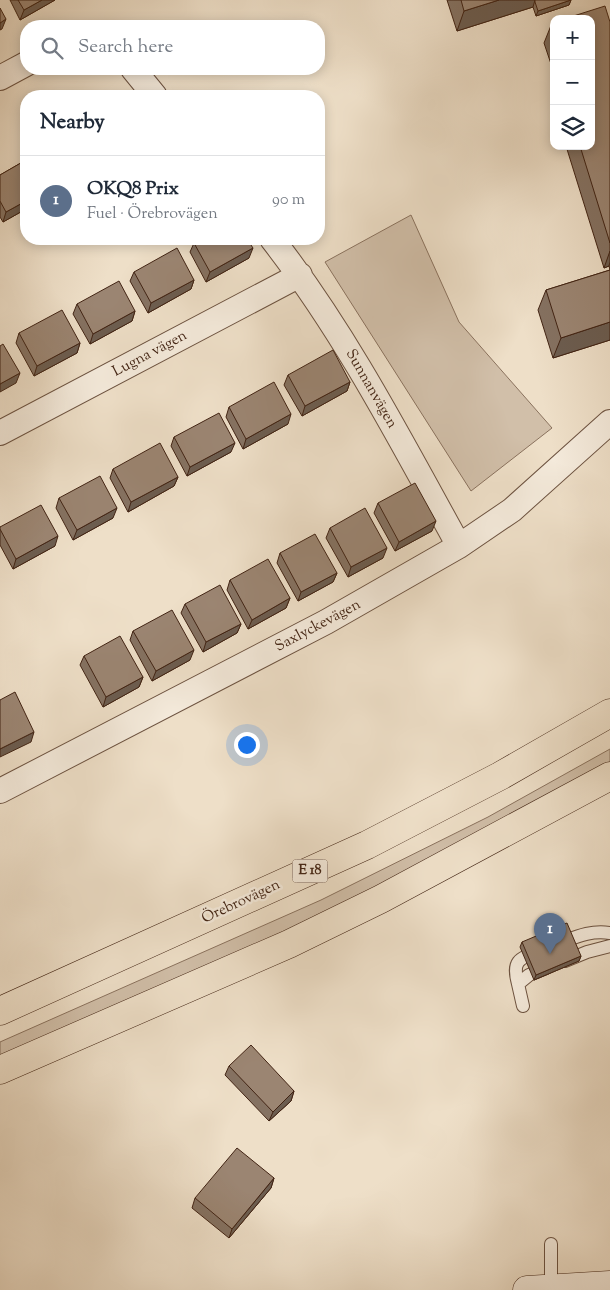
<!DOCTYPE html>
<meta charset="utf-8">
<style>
body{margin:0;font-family:"Sorts Mill Goudy",serif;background:#f2f2f3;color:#1f2937}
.controls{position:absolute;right:15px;top:15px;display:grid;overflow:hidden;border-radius:10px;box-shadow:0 2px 12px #0003}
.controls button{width:45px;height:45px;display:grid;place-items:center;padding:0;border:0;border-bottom:1px solid #e0e1e3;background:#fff;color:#1f2937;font:25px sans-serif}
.you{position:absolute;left:246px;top:744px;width:18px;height:18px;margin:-12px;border:4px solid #fff;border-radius:50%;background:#1a73e8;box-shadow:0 0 0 8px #1a73e833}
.badge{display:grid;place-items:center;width:32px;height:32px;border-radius:50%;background:#0f766e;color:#fff;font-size:16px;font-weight:700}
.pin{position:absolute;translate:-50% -41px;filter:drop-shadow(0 1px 2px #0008)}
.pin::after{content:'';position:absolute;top:26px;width:18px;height:15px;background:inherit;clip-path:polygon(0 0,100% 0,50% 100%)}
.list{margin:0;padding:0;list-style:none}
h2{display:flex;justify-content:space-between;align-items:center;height:65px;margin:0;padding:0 20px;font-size:21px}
h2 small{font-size:16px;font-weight:400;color:#747a83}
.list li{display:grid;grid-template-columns:32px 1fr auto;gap:15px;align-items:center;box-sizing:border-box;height:90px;padding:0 20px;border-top:1px solid #e0e1e3}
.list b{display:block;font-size:19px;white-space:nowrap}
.list p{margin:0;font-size:16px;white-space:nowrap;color:#747a83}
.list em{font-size:16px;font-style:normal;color:#747a83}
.icon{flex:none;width:28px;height:28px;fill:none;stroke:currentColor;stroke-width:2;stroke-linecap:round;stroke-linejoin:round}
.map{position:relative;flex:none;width:610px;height:1290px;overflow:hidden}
.search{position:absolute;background:#fff;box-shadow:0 2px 12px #0003;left:20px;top:20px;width:305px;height:55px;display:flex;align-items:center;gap:12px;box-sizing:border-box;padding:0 18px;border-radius:20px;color:#747a83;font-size:19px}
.panel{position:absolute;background:#fff;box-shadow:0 2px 12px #0003;left:20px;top:90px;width:305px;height:155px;border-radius:20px}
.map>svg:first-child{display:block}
.green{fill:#d1bfa9;stroke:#8a725e}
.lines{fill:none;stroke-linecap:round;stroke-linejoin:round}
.lane-casing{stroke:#6d5341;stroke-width:14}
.street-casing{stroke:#6d5341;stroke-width:26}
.secondary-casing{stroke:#422414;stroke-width:29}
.highway-casing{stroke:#422414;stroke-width:29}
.lane{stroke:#f4eadb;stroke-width:12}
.street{stroke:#f4eadb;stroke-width:24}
.secondary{stroke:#f4eadb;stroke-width:28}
.highway{stroke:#eedfc8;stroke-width:28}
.wall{fill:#857262;stroke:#422414}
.shaded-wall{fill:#6c5d50;stroke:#422414}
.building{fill:#9b8572;stroke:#422414}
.labels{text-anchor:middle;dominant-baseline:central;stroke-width:5;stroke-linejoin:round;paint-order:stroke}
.shield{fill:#f4eadb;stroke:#775f50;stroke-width:1}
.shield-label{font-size:14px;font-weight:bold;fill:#422414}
.street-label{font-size:15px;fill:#422414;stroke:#f4eadb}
</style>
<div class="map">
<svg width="610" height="1290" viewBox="0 0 610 1290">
<rect width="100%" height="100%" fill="#eedfc8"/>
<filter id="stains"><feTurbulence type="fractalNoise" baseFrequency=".004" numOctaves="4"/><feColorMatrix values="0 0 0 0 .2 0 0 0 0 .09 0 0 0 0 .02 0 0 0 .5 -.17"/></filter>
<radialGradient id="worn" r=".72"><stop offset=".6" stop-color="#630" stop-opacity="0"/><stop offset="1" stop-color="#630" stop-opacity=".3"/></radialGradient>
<path class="green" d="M411 215 459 322 552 428 471 491 325 262Z
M610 749V763L329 913 0 1059V1042L321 900 488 817Z"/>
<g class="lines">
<defs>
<path id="lane" d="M557 944C576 937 590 930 610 933
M565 961 587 952 610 946
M518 984C512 961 518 959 539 951
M523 1006 518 984 529 975 546 968
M551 1288V1244"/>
<path id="street" d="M133 69 155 96
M0 78 26 64
M272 239C346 334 401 441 459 546
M0 433 300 275
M0 791 326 622 459 546 512 510 610 422"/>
<path id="secondary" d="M527 1290 610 1285"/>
<path id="highway" d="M0 1011 367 845 500 776 610 713
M0 1070 289 944 381 899 610 776"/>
</defs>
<use href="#lane" class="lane-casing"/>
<use href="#street" class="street-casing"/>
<use href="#secondary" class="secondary-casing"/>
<use href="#highway" class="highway-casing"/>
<use href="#lane" class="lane"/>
<use href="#street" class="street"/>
<use href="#secondary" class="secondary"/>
<use href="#highway" class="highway"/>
</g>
<path class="wall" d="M10 0H55L20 20Z
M447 0H571L569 5 536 16 533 7 457 31Z
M554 22V73L544 43 552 23Z
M610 22V340L553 358 538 310 546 290 610 270 609 266 604 268 566 146H591Z
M26 160V209L3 222 0 217V175Z
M194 243 249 258 206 282 190 252Z
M134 272 194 280 191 289 148 313 130 281Z
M77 304 135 311 132 321 90 344 73 314Z
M19 333 80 343 77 353 34 376 16 343Z
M288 375 350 382 347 391 302 416 284 385Z
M229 407 288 424 243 449 226 417Z
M174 437 231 452 187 476 171 446Z
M113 469 178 477 174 486 128 512 110 478Z
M59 498 113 518 73 540 56 508Z
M378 503 432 531 395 551 374 513Z
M0 527 55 546 13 569 0 545Z
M330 528 383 558 348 577 326 538Z
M280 553 337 573 333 582 298 601 277 563Z
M230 580 290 598 286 608 248 629 227 590Z
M185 604 241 624 237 633 203 652 181 613Z
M133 631 190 660 152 681 130 640Z
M84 656 143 677 139 687 103 707 80 665Z
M522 942 581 956 579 961 534 980 520 947Z
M229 1066 294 1091 291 1101 269 1121 225 1075Z
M274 1178 271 1188 229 1238 192 1208 195 1198Z"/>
<path class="shaded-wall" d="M42 0H55L20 20 24 10Z
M499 0H535L533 7 457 31 464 11Z
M571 0 569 5 536 16 538 11Z
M6 19 2 29 0 30V23Z
M26 201V209L3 222 6 212Z
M253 248 249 258 206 282 210 272Z
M610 251V262L609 266 604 268Z
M194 280 191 289 148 313 151 303Z
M135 311 132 321 90 344 93 334Z
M610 322V340L553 358 561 338Z
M80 343 77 353 34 376 37 366Z
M20 373 16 383 0 392V384Z
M350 382 347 391 302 416 305 406Z
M291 414 288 424 243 449 246 439Z
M235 443 231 452 187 476 190 467Z
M178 477 174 486 128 512 131 502Z
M117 508 113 518 73 540 77 530Z
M436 521 432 531 395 551 399 542Z
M58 536 55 546 13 569 16 559Z
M387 548 383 558 348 577 351 567Z
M337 573 333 582 298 601 301 592Z
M290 598 286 608 248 629 252 620Z
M241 624 237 633 203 652 206 642Z
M194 650 190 660 152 681 156 671Z
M143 677 139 687 103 707 106 697Z
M34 732 31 742 0 757V749Z
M581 956 579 961 534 980 536 975Z
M294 1091 291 1101 269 1121 273 1112Z
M274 1178 271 1188 229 1238 232 1229Z"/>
<path class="building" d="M18 0H42L24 10Z
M461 0H499L464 11Z
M535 0H571L538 11 535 2Z
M605 6 610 22V243L580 146H591V19H564Z
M0 8 6 19 0 23Z
M26 160V201L6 212 0 201V175Z
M201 239H247L253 248 210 272 194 243Z
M177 248 194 280 151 303 134 272Z
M610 270V322L561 338 546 290Z
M119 281 135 311 93 334 77 304Z
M62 310 80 343 37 366 19 333Z
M3 344 20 373 0 384V346Z
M333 350 350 382 305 406 288 375Z
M274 382 291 414 246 439 229 407Z
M219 413 235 443 190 467 174 437Z
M160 443 178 477 131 502 113 469Z
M100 476 117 508 77 530 59 498Z
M415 483 436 521 399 542 378 503Z
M41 505 58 536 16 559 0 529V527Z
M365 508 387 548 351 567 330 528Z
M315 534 337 573 301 592 280 553Z
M268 559 290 598 252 620 230 580Z
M220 585 241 624 206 642 185 604Z
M172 610 194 650 156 671 133 631Z
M120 636 143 677 106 697 84 656Z
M15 692 34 732 0 749V700Z
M567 923 581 956 536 975 522 942Z
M251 1045 294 1091 273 1112 229 1066Z
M237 1148 274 1178 232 1229 195 1198Z"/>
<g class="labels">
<rect class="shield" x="292.5" y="859.5" width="35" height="23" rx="4"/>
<g class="shield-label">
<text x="310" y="871">E 18</text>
</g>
<g class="street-label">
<text transform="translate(150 354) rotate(-28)">Lugna vägen</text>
<text transform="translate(371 389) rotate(60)">Sunnanvägen</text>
<text transform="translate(318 626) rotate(-28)">Saxlyckevägen</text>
<text transform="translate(241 902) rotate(-25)">Örebrovägen</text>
</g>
</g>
<rect width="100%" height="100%" filter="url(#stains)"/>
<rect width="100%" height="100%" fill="url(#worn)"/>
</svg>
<div class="controls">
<button>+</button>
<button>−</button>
<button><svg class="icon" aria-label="layers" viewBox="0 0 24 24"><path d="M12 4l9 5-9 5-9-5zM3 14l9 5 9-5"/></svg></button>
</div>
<div class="you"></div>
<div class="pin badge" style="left:550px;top:954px;background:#5c6f8a">1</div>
<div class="search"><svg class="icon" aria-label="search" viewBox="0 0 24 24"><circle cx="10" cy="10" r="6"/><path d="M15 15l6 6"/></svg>Search here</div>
<section class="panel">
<h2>Nearby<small></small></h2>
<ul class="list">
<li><span class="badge" style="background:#5c6f8a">1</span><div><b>OKQ8 Prix</b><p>Fuel · Örebrovägen</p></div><em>90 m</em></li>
</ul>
</section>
</div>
